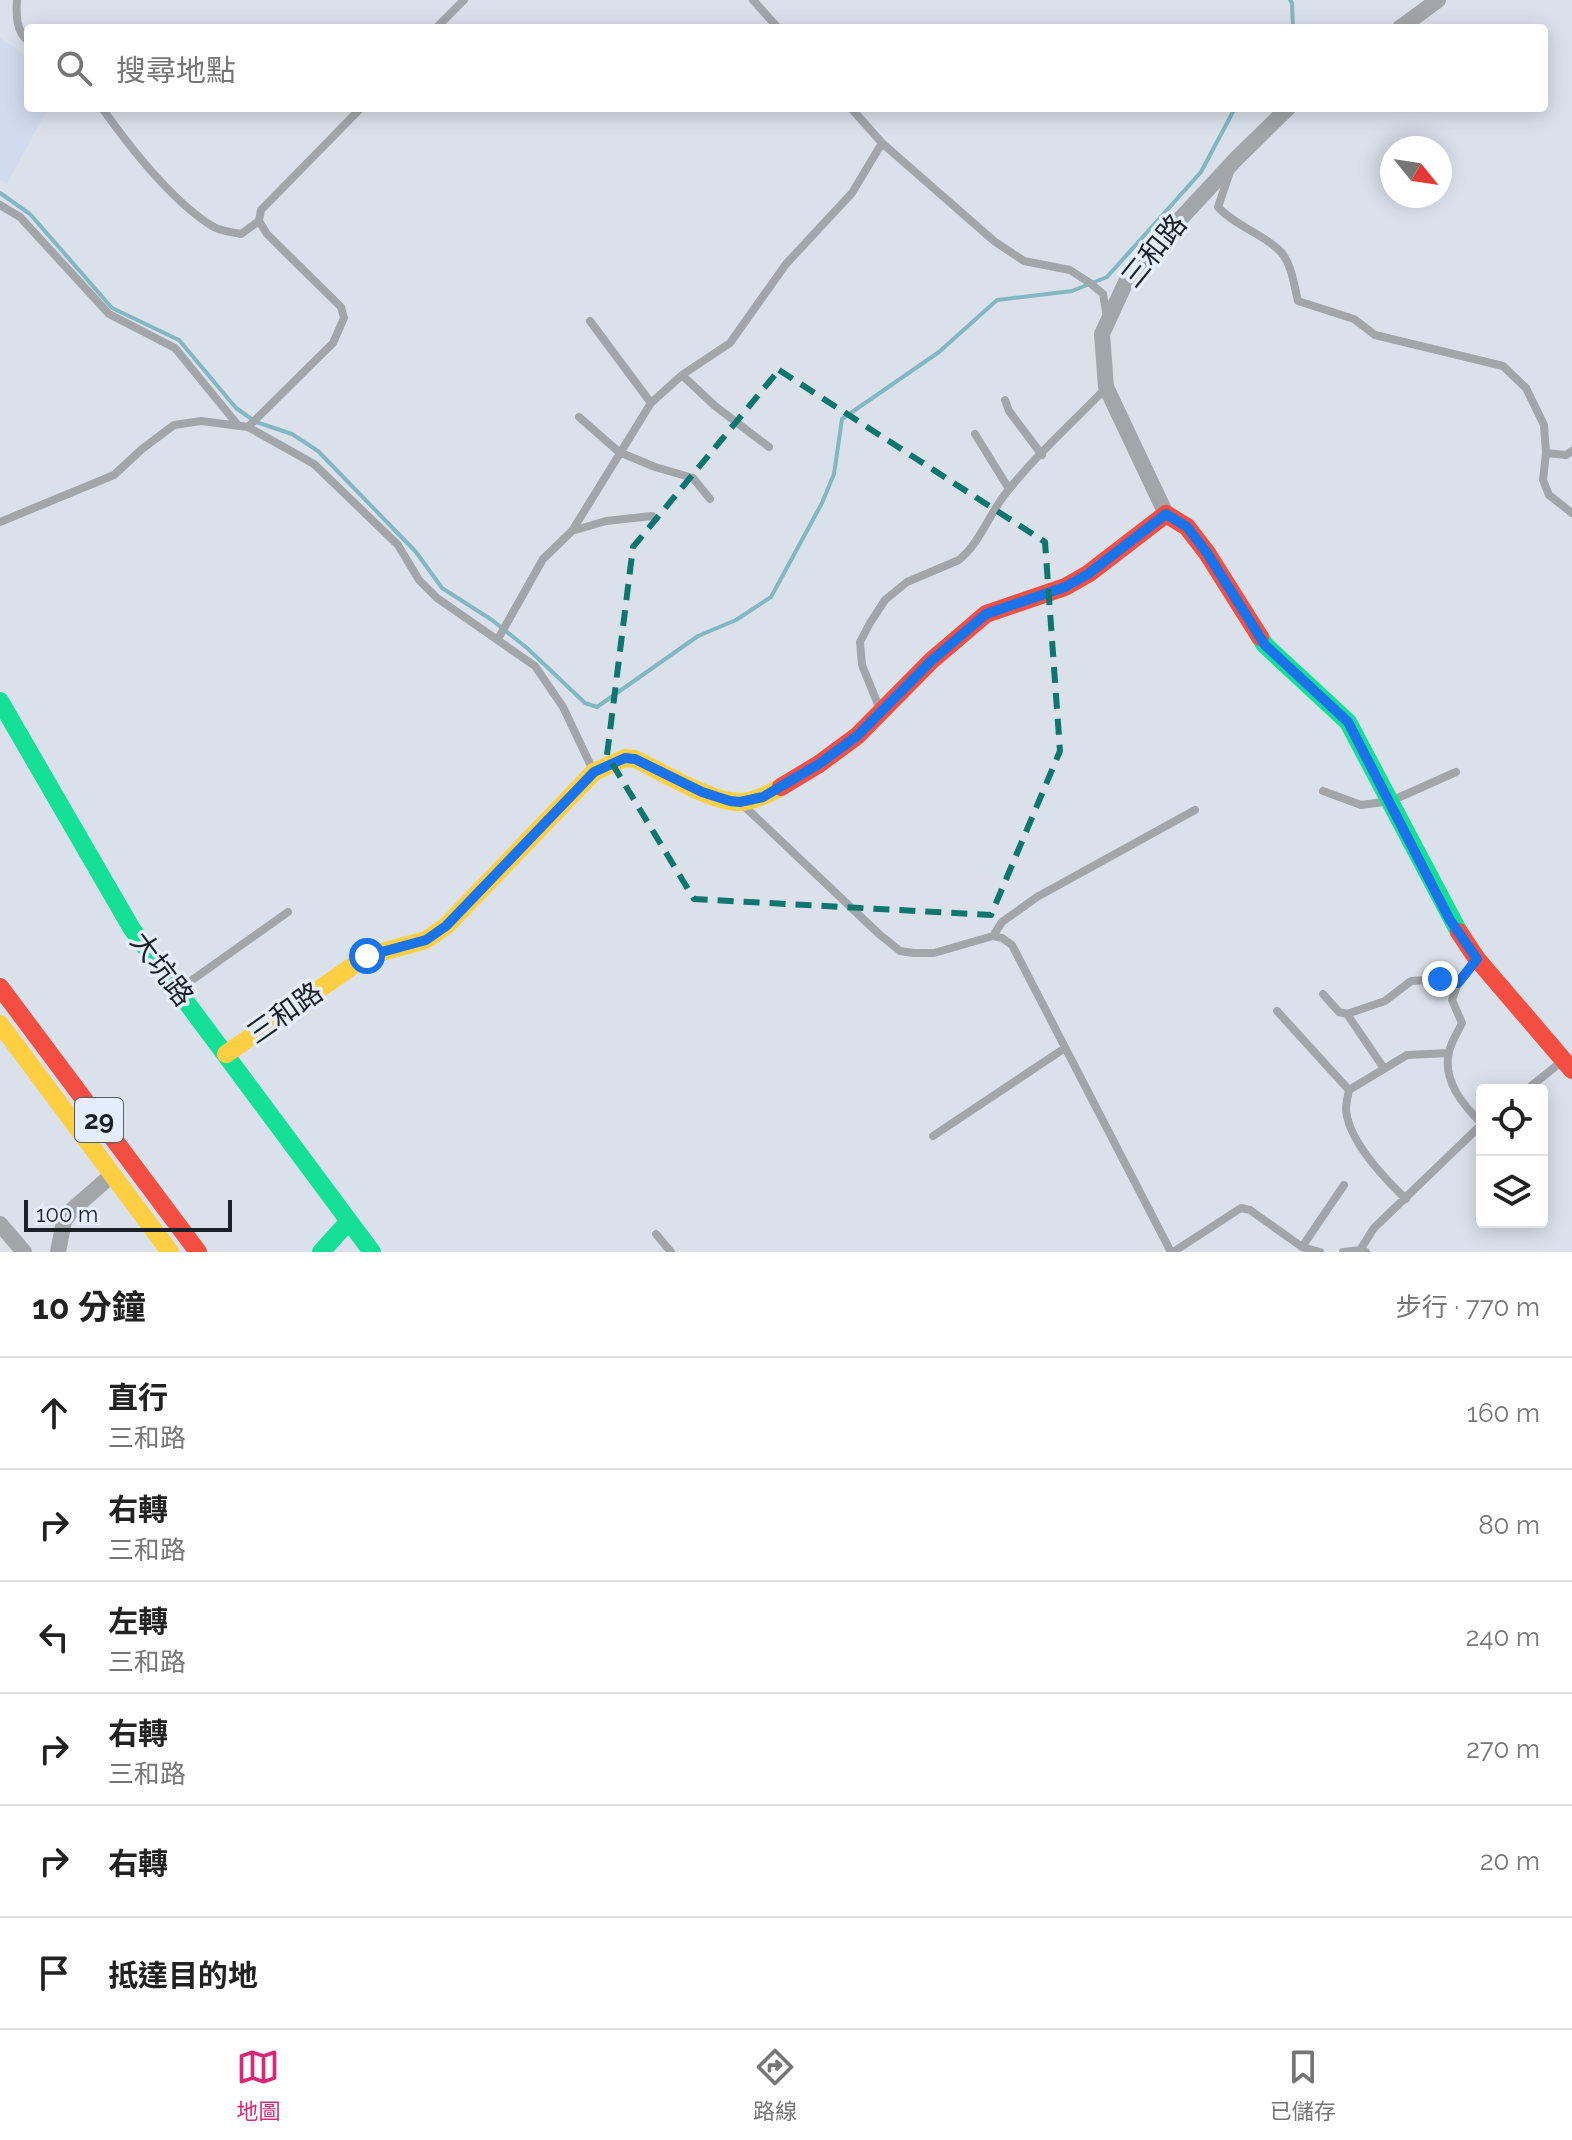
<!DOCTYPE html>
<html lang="zh-TW">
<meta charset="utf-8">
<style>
body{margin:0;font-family:Raleway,"Noto Sans TC",sans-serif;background:#f2f2f2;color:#222}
.controls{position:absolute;right:24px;bottom:24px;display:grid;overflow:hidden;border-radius:8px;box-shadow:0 4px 20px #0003}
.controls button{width:72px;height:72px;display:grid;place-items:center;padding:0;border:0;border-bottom:2px solid #e0e0e0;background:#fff;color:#222;font:40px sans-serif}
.compass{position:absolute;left:1380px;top:136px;width:72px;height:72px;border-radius:50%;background:#fff;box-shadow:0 4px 20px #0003;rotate:120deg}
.scale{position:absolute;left:24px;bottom:20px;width:208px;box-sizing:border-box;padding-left:8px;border:4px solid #1c2127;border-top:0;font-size:22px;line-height:28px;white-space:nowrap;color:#1c2127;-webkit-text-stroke:6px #e3edfc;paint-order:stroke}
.stop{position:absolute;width:24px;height:24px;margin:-18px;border:6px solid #1a73e8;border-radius:50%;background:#fff}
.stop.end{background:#1a73e8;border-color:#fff;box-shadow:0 2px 8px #0008}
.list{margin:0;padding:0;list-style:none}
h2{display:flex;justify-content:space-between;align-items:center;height:104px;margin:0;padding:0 32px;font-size:34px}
h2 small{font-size:26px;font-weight:400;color:#767676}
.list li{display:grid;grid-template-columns:52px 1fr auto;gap:24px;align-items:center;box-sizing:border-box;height:112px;padding:0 32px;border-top:2px solid #e0e0e0}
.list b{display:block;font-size:30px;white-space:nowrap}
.list p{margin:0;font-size:26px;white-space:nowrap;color:#767676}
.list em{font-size:26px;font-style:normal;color:#767676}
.icon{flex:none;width:44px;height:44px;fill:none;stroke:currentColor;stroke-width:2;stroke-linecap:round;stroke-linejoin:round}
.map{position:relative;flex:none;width:1572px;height:1252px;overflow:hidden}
.search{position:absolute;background:#fff;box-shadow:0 4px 20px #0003;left:24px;right:24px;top:24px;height:88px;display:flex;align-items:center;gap:20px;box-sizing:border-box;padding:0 28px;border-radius:8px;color:#767676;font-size:30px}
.sheet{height:776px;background:#fff}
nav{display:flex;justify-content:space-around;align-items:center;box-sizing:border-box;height:112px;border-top:2px solid #e0e0e0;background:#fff;font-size:22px;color:#767676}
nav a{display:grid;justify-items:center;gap:4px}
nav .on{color:#db2777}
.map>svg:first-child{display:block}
.built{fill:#d0dcee}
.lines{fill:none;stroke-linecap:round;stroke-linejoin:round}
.stream{stroke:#83b7c2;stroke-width:4}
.lane{stroke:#a2a6aa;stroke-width:8}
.street{stroke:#a2a6aa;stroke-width:16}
.fast{stroke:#16e098;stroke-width:18}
.slow{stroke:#ffcf43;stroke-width:18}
.jam{stroke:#f24e42;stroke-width:18}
.route{stroke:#1a73e8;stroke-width:10}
.marked{fill:none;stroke:#0f766e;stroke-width:6;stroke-dasharray:16 10;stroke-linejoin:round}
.labels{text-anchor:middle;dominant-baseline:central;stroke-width:7;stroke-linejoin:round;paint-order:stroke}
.shield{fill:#e3edfc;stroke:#585e67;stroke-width:2}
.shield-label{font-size:26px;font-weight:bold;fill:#1c2127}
.street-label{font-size:28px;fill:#1c2127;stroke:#e3edfc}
</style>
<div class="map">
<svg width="1572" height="1252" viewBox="0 0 1572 1252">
<rect width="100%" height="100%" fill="#dbe1eb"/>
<path class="built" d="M0 38 28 57V108H48L7 184 0 180Z"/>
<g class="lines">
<path class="stream" d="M1290 0 1292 3 1293 28
M0 193 30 214 112 308 179 340 236 408 256 422 292 434 318 451 416 552 442 588 492 620 527 648 585 703 597 707 698 636 736 620 771 597 822 503 834 474 842 419 939 352 997 300 1072 291 1107 277 1201 172 1235 108"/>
<path class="lane" d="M17 0C16 15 16 31 28 41
M753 0 778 28
M436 28 464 0
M102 108C129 146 172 201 212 226 219 231 232 232 241 234L259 221
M851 108 882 143 994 241 1024 261 1070 270 1090 283 1103 294 1107 317
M1230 172 1218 207C1235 226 1267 236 1281 252 1292 265 1294 285 1298 301L1354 319 1375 335 1503 366 1526 388 1544 425 1546 453 1543 480 1549 495 1572 513
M0 205 20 217 109 314 175 348 237 424
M590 321 651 403
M682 375 715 406 769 447
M1005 400 1009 411 1042 455
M579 417 619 452 655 467 693 478 710 499
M248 427 333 343 344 318 341 307 267 234 259 221 261 210 361 108
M975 434 1009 489
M1546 453 1566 455 1572 451
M0 522 114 475 142 449 174 425 201 421 248 427 314 464 398 545 419 580 437 598 535 666 563 707 592 768
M572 531 606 521 652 516
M498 639 543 559 572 531 651 403 682 375 730 343 786 264 852 193 882 143
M879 707 862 665 860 642 870 623 885 600 907 582 959 560C980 543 989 514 1006 493 1036 455 1073 422 1106 388
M1323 791 1361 805 1391 801 1456 772
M744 806 879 934 900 951 914 953H934L993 936 1002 938 1012 945 1171 1252
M993 936 1002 922 1037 897 1195 810
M1476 960 1458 983 1452 1000 1462 1023C1458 1032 1451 1042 1449 1052 1442 1081 1464 1106 1482 1124
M178 990 288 912
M1323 994 1339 1012 1347 1014 1383 1067
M1277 1011 1349 1090
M1347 1014 1385 1001 1411 981 1440 979 1458 983
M1526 1090 1560 1063
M933 1136 1065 1048
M1406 1199C1384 1178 1348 1140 1346 1109 1346 1103 1348 1095 1349 1090L1407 1055 1448 1053
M656 1234 671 1252
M1302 1247 1344 1185
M1360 1250 1374 1228 1482 1124
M1173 1252 1241 1208 1250 1210 1302 1247 1320 1252
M1343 1252 1360 1250 1366 1252"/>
<path class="street" d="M1400 28 1438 0
M1166 514 1106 387 1102 334 1130 273 1236 159 1288 108
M0 1224 24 1252
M58 1252 64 1221 73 1209 113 1174"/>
<path class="fast" d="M1260 637 1265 645 1348 722 1459 932
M0 701 132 929 372 1252
M321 1252 349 1221"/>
<path class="slow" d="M0 1024 170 1252
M226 1054 367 956 426 940 446 926 594 772 625 758 635 759C660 771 713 803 740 802 755 801 768 794 781 787"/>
<path class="jam" d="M781 787 819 764 857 736 931 661 986 614 1065 587 1088 574 1166 514 1187 527 1207 553 1260 637
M1459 932 1477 959 1572 1070
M0 987 198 1252"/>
</g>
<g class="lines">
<path class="route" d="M367 956 426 940 446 926 594 772 625 758 635 759 702 792 730 801 740 802 763 797 819 764 857 736 931 661 986 614 1065 587 1088 574 1166 514 1187 527 1207 553 1265 645 1348 722 1450 920 1477 959 1458 983 1440 979"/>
</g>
<path class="marked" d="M779 370 1045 542 1060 751 991 915 694 899 607 755 633 547Z"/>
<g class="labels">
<rect class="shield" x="75" y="1098" width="48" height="44" rx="6"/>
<g class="shield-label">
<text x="99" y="1120">29</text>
</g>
<g class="street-label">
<text transform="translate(1154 251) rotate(-51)">三和路</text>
<text transform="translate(162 969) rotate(53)">大坑路</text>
<text transform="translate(285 1013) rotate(-35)">三和路</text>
</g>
</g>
</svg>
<div class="controls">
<button><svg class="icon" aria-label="locate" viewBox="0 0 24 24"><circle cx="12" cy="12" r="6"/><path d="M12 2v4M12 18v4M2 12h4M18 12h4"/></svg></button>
<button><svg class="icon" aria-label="layers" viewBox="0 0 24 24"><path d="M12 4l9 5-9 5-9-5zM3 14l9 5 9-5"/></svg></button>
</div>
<svg class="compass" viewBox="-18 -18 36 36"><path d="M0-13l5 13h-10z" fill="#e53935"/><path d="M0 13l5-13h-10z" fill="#767676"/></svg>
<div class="scale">100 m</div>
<div class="stop" style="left:367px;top:956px"></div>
<div class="stop end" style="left:1440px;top:979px"></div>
<div class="search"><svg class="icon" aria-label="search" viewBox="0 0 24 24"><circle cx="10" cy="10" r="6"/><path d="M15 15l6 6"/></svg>搜尋地點</div>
</div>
<section class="sheet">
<h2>10 分鐘<small>步行 · 770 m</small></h2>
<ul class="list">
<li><svg class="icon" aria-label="ahead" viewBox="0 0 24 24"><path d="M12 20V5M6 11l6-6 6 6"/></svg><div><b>直行</b><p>三和路</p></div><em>160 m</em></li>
<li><svg class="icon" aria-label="right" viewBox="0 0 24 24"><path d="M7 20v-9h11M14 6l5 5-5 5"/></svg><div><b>右轉</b><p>三和路</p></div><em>80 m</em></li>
<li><svg class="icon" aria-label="left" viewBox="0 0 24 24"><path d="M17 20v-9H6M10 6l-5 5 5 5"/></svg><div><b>左轉</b><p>三和路</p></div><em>240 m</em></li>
<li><svg class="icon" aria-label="right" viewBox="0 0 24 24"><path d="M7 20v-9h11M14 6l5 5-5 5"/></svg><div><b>右轉</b><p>三和路</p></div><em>270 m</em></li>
<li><svg class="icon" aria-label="right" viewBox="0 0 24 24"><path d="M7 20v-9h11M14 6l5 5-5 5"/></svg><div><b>右轉</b></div><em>20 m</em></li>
<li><svg class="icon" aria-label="arrive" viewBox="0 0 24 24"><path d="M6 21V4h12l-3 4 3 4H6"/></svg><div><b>抵達目的地</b></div></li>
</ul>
</section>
<nav>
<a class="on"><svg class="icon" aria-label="map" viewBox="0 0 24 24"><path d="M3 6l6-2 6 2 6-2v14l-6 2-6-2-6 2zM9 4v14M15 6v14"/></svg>地圖</a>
<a><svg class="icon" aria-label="directions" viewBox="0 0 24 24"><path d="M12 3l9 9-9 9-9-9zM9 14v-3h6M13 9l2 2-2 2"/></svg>路線</a>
<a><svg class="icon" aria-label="saved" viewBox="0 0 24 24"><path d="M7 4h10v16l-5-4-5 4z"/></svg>已儲存</a>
</nav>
